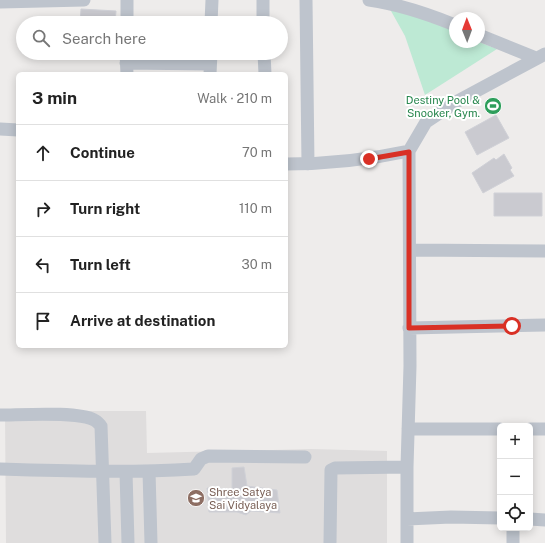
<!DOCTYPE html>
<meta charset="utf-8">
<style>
body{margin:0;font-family:"Public Sans",sans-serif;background:#f6f6f6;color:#222}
.controls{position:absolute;right:12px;bottom:12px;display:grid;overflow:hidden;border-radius:6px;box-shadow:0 2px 10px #0003}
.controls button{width:36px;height:36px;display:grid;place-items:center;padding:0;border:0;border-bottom:1px solid #e0e0e0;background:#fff;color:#222;font:20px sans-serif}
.compass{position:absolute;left:449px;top:12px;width:36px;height:36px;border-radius:50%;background:#fff;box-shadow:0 2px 10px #0003;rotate:359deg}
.stop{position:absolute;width:12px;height:12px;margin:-9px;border:3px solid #d93025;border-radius:50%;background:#fff}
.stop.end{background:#d93025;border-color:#fff;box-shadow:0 1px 4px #0008}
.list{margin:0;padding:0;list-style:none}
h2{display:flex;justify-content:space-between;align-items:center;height:52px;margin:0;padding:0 16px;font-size:17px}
h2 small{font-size:13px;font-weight:400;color:#767676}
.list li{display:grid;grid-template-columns:26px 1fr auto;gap:12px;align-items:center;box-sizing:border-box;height:56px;padding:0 16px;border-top:1px solid #e0e0e0}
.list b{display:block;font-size:15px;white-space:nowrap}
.list em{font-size:13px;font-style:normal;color:#767676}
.icon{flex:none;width:22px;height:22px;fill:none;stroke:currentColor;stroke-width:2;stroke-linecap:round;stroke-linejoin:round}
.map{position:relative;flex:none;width:545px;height:543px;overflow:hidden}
.search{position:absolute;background:#fff;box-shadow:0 2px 10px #0003;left:16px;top:16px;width:272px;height:44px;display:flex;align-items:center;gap:10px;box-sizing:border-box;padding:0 14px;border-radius:22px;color:#767676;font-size:15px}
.panel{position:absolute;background:#fff;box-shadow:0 2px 10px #0003;left:16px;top:72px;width:272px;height:276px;border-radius:6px}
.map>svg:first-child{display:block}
.education{fill:#dfdddd}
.green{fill:#bde9d4}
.building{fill:#cacad0;stroke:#d0d1d7}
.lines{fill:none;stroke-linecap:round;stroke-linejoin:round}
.minor{stroke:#bec4cd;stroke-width:13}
.route{stroke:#d93025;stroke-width:5}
.labels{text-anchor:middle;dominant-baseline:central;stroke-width:4;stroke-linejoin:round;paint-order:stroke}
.leisure-label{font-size:11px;fill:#27864d;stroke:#fff;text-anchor:end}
.education-label{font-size:11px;fill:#785e54;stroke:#fff;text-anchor:start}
</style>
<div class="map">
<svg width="545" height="543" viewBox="0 0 545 543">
<rect width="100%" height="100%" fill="#eeeceb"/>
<path class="education" d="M5 411H146L147 453 311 449 387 451V543H6Z"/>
<path class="green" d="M386 2 455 25V42H479L497 49 425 95 405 36Z"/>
<path class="building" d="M81 9 116 11 115 23H80Z
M496 115 509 138 477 155 465 132Z
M504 154 512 168 510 170 514 176 483 193 472 173 494 158 496 160Z
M494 193H542V216H494Z
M244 467 247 486 277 490 280 513 251 511 246 515 237 512H209L207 488 232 489V468Z"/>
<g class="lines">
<path class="minor" d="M306 0 308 164
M369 0C398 4 428 14 455 25
M0 2 84 0
M127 23V0
M211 23 212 0
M263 23V0
M479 35 536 58
M126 53 127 74
M264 53 265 74
M126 63 210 64
M210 74 211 53
M0 129 18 130
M286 164C329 164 367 160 409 151
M410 250 545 251
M409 328 545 325
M0 415C20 415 79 411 94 420 97 421 99 424 101 426L105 543
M408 429H500
M530 429H545
M0 469C65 471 130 473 194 469L201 459 208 456 305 457
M149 471 151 543
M126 472 128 543
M407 519 451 517 500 518
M530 519 545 520
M513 528V543
M330 543 331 470 335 468 407 467
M407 543V467L410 366 409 151 426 122 456 102 545 54"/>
</g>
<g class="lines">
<path class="route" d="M369 159 409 152V328L512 326"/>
</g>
<defs>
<symbol id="stadium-disc" viewBox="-11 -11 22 22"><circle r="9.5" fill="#2e9e5b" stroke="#fff"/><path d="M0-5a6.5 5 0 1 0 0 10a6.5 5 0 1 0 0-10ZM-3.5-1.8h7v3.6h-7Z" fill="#fff"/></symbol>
<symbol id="school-disc" viewBox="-11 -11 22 22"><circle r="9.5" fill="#8d6e63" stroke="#fff"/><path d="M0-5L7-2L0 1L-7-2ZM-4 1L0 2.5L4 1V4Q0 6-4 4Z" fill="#fff"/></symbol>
</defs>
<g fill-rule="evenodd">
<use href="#stadium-disc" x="483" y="96" width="20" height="20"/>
<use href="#school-disc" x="186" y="488" width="20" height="20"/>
</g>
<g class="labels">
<g class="leisure-label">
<text x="480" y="100">Destiny Pool &amp;<tspan x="480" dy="13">Snooker, Gym.</tspan></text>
</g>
<g class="education-label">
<text x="209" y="492">Shree Satya<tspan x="209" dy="13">Sai Vidyalaya</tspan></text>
</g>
</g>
</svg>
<div class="controls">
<button>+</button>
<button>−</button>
<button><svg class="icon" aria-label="locate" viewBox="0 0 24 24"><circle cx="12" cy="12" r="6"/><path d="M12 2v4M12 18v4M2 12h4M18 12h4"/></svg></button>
</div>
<svg class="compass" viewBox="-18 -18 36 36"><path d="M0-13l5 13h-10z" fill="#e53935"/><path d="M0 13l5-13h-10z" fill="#767676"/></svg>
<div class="stop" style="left:512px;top:326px"></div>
<div class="stop end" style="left:369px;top:159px"></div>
<div class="search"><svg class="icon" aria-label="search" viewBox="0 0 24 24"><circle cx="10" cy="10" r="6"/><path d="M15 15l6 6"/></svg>Search here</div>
<section class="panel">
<h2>3 min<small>Walk · 210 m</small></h2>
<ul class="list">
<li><svg class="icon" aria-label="ahead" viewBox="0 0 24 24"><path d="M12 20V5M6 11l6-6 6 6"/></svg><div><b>Continue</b></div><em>70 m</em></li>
<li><svg class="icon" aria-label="right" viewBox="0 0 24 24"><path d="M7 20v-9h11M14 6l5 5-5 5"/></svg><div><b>Turn right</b></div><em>110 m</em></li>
<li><svg class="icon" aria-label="left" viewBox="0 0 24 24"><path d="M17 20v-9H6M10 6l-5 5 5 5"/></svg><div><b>Turn left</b></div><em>30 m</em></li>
<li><svg class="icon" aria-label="arrive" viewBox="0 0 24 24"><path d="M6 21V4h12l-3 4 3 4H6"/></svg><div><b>Arrive at destination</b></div></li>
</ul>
</section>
</div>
